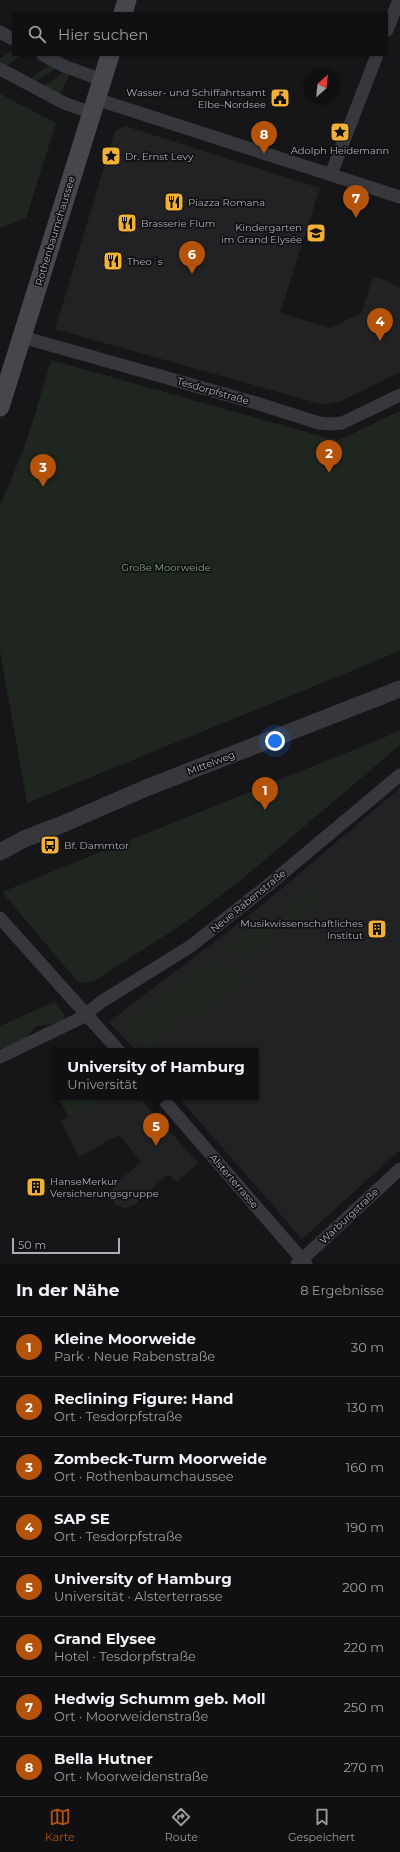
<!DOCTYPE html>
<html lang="de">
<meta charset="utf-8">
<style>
body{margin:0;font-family:Montserrat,sans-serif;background:#1e1e20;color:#f1f3f6}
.compass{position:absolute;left:304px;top:68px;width:36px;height:36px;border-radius:50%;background:#101012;box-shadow:0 1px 3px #0004;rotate:27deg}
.scale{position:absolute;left:12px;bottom:10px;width:108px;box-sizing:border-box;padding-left:4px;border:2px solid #a8adb8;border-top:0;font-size:11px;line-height:14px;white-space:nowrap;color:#a8adb8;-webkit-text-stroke:3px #111113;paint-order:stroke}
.you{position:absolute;left:275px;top:741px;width:14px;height:14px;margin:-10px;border:3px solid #fff;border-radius:50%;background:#1a73e8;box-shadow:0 0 0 6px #1a73e833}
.badge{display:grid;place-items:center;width:26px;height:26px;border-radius:50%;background:#b45309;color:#fff;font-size:13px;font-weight:700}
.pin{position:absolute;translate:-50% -33px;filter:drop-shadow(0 1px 2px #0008)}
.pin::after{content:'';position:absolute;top:21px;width:14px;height:12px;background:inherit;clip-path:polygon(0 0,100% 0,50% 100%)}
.popup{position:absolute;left:53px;top:1048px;width:206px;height:52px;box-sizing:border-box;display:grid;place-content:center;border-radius:0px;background:#101012;filter:drop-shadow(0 1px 3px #0005);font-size:13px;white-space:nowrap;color:#9c9d9f}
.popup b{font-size:15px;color:#f1f3f6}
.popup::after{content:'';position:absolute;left:50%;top:100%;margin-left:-8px;border:8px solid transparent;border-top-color:#101012}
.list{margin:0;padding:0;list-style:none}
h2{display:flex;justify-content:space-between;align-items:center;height:52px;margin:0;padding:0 16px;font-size:17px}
h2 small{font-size:13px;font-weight:400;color:#9c9d9f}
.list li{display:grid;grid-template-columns:26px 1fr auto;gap:12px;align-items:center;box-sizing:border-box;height:60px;padding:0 16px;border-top:1px solid #303032}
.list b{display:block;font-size:15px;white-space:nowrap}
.list p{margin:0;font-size:13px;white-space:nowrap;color:#9c9d9f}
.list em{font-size:13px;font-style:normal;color:#9c9d9f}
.icon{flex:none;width:22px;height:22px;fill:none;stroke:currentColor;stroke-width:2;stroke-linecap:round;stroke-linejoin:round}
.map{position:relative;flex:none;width:400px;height:1264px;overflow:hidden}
.search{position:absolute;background:#101012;box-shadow:0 1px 3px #0004;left:12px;right:12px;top:12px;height:44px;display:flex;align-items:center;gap:10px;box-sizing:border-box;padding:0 14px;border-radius:0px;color:#9c9d9f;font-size:15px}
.sheet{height:532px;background:#101012}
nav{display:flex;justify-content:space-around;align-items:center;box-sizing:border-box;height:56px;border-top:1px solid #303032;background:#101012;font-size:11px;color:#9c9d9f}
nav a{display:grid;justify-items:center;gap:2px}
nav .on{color:#b45309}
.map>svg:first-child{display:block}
.built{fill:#222225}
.green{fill:#1e261f}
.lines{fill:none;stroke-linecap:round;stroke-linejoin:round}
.minor{stroke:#37383d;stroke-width:13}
.tertiary{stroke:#37383d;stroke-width:17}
.secondary{stroke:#45474d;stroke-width:19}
.labels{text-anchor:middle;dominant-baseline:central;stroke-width:3.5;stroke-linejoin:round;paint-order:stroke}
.poi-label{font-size:10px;fill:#a8adb8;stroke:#111113;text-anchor:start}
.street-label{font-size:10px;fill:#a8adb8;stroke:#111113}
.park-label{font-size:10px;fill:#7fa381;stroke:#111113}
</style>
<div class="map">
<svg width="400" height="1264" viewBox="0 0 400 1264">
<rect width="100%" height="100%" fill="#161618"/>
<path class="built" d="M125 126 320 188 280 313 331 328 362 312 373 277 386 280 400 288V372L341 401 330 404 317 403 55 329 115 131Z
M400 788V1150L302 1239 178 1097H256V1051H136L109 1022 266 902Z
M107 1097H139L198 1163 177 1182 168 1174 134 1205 125 1208 116 1205 112 1199 111 1191 115 1184 141 1162 119 1135 79 1157 61 1121Z"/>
<path class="green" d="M13 50V55H22L6 66 0 63V59Z
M50 65 56 68 37 81 32 79 33 76Z
M64 72 69 75 60 95 44 86Z
M0 94 56 123 26 218 0 228Z
M51 360 327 438 339 440 400 411V651L27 803 0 651V506L22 453 35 414Z
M400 731V745L247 875 187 921 96 980 85 983 77 981 2 892Z
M308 888 326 900 288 928 281 908 305 889Z
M270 912 276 930 266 949 249 960 222 951Z
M212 960 251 976 200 1020 192 1011 147 1051H145L120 1024Z
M54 1002 65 1015 61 1023 36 1026 24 1041 0 1049V1026Z
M57 1097H107L69 1117Z"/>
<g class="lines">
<path class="minor" d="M387 30 399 0
M0 32 13 39
M43 55 64 66 102 80
M0 69 64 103 92 113
M96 99 400 197
M331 174 377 55
M22 337 256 403 319 423 330 424 342 423 400 395
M0 918 119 1051
M0 1057 81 1018 101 1002 191 946 266 887 400 775
M161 1097 306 1264
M297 1264 400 1169"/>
<path class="tertiary" d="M0 852 24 839 63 824 146 788 400 689"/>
<path class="secondary" d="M123 13 127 0
M0 407 110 55"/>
</g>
<defs>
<symbol id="civic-square" viewBox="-11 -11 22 22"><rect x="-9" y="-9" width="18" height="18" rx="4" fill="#f2b134" stroke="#111113"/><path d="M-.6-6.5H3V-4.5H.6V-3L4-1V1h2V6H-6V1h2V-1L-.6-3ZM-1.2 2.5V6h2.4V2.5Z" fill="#111"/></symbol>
<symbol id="sight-square" viewBox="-11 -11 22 22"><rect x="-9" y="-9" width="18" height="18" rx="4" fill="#f2b134" stroke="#111113"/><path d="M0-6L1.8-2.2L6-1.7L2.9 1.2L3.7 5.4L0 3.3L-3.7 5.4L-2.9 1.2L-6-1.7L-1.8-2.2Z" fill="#111"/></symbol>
<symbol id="restaurant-square" viewBox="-11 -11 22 22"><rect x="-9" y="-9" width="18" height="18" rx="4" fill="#f2b134" stroke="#111113"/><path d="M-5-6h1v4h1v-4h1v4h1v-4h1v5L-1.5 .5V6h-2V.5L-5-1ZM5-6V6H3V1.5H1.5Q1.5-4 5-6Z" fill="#111"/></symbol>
<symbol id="school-square" viewBox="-11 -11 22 22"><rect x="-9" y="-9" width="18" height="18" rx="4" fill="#f2b134" stroke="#111113"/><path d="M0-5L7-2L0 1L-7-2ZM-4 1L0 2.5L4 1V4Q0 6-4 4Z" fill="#111"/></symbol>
<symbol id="bus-square" viewBox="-11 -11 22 22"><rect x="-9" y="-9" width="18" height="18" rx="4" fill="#f2b134" stroke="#111113"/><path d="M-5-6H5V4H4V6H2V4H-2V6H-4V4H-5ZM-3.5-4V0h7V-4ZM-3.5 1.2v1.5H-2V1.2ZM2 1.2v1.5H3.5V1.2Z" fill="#111"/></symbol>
<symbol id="building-square" viewBox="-11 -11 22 22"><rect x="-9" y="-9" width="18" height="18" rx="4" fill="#f2b134" stroke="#111113"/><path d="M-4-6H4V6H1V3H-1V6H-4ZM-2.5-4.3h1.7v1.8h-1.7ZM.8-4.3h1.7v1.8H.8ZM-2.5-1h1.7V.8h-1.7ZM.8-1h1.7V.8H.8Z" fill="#111"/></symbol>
</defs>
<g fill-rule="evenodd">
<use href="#civic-square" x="269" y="87" width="22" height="22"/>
<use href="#sight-square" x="329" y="121" width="22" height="22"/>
<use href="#sight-square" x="100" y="145" width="22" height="22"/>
<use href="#restaurant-square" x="163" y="191" width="22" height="22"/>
<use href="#restaurant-square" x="116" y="212" width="22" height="22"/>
<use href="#school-square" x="305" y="222" width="22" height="22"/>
<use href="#restaurant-square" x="102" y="250" width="22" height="22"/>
<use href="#bus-square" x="39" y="834" width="22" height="22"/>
<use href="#building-square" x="366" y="918" width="22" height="22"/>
<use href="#building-square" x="25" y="1176" width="22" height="22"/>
</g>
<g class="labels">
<g class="poi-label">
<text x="266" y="92" text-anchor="end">Wasser- und Schiffahrtsamt<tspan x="266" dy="12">Elbe-Nordsee</tspan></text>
<text x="340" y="150" text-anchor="middle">Adolph Heidemann</text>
<text x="125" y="156">Dr. Ernst Levy</text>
<text x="188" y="202">Piazza Romana</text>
<text x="141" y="223">Brasserie Flum</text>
<text x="302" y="227" text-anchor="end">Kindergarten<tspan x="302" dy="12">im Grand Elysée</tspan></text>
<text x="127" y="261">Theo´s</text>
<text x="64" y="845">Bf. Dammtor</text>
<text x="363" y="923" text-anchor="end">Musikwissenschaftliches<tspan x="363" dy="12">Institut</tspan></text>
<text x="50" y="1181">HanseMerkur<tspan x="50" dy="12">Versicherungsgruppe</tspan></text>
</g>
<g class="street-label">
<text transform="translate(55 231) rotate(-73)">Rothenbaumchaussee</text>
<text transform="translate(213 391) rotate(16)">Tesdorpfstraße</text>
<text transform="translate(211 763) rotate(-21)">Mittelweg</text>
<text transform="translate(248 901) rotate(-39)">Neue Rabenstraße</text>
<text transform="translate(234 1181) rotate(49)">Alsterterrasse</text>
<text transform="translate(349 1216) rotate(-43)">Warburgstraße</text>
</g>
<g class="park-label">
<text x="166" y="567">Große Moorweide</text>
</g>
</g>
</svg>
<svg class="compass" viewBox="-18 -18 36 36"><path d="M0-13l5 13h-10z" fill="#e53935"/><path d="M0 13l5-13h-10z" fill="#9c9d9f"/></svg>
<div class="scale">50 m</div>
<div class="you"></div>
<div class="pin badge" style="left:265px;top:810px">1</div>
<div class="pin badge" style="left:329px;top:473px">2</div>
<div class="pin badge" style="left:43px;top:487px">3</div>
<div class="pin badge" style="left:380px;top:341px">4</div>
<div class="pin badge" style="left:156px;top:1146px">5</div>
<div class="popup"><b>University of Hamburg</b>Universität</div>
<div class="pin badge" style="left:192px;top:274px">6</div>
<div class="pin badge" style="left:356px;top:218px">7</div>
<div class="pin badge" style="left:264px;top:154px">8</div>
<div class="search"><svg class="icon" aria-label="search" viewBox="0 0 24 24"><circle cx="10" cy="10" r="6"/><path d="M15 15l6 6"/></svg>Hier suchen</div>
</div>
<section class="sheet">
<h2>In der Nähe<small>8 Ergebnisse</small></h2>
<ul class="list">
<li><span class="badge">1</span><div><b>Kleine Moorweide</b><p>Park · Neue Rabenstraße</p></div><em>30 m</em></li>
<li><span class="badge">2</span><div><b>Reclining Figure: Hand</b><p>Ort · Tesdorpfstraße</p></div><em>130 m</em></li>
<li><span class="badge">3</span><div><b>Zombeck-Turm Moorweide</b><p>Ort · Rothenbaumchaussee</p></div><em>160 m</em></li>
<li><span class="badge">4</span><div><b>SAP SE</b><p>Ort · Tesdorpfstraße</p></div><em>190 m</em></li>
<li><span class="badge">5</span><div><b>University of Hamburg</b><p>Universität · Alsterterrasse</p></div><em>200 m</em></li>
<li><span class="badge">6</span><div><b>Grand Elysee</b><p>Hotel · Tesdorpfstraße</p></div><em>220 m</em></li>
<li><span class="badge">7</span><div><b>Hedwig Schumm geb. Moll</b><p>Ort · Moorweidenstraße</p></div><em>250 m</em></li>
<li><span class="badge">8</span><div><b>Bella Hutner</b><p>Ort · Moorweidenstraße</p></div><em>270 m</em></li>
</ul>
</section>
<nav>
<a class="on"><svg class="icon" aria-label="map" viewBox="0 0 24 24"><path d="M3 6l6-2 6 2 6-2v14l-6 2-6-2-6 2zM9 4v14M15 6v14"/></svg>Karte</a>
<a><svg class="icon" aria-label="directions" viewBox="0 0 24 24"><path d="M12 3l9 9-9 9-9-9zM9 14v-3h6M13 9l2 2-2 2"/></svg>Route</a>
<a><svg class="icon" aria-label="saved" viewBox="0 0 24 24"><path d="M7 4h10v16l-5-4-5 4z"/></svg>Gespeichert</a>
</nav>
